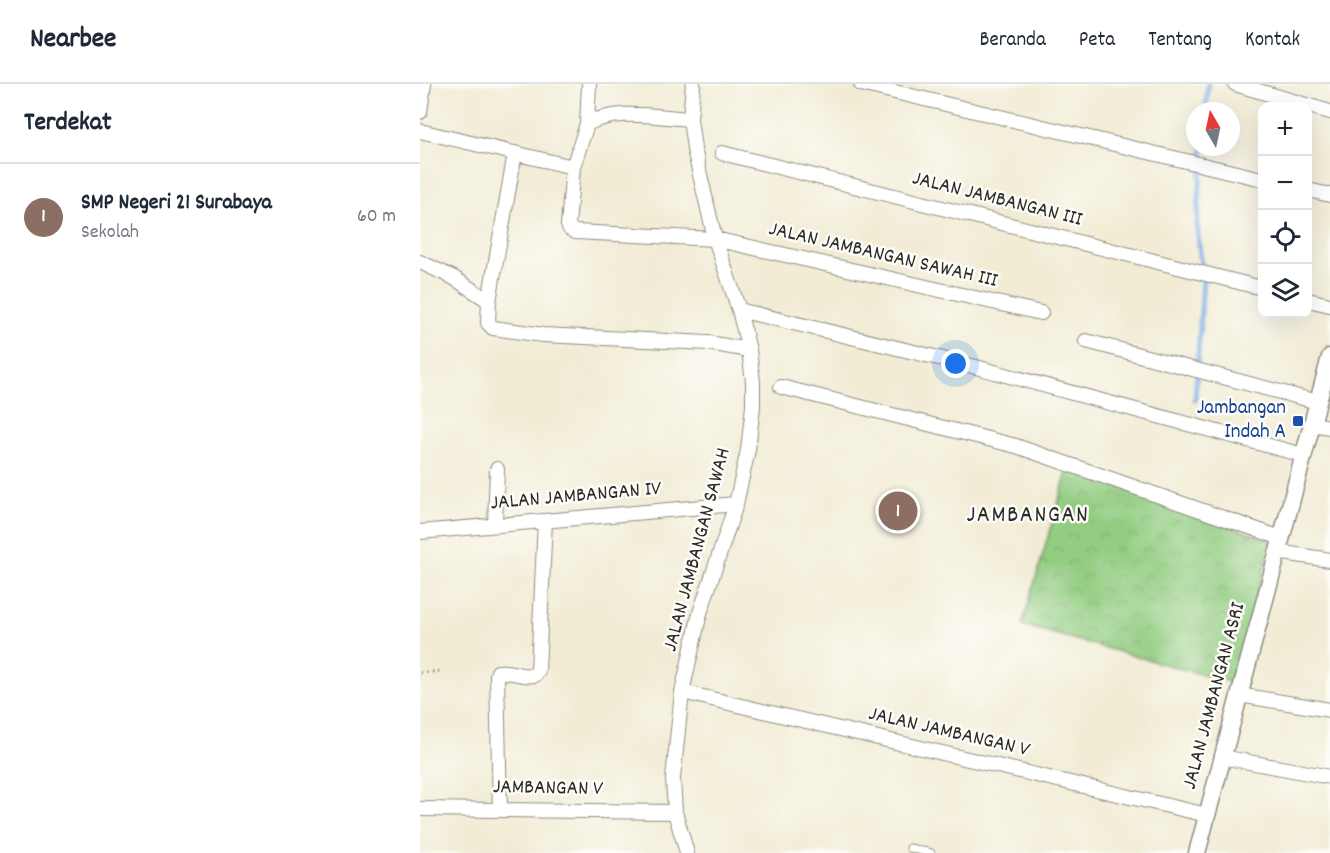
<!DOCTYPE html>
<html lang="id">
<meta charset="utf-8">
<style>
body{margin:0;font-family:Dekko,sans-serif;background:#f2f2f3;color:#1f2937}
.controls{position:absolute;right:18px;top:18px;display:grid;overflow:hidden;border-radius:12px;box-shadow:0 6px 24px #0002}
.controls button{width:54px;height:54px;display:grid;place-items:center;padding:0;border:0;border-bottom:2px solid #e0e1e3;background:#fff;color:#1f2937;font:30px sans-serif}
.compass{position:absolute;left:766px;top:18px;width:54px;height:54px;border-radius:50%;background:#fff;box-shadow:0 6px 24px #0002;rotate:351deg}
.you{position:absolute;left:536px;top:280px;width:21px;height:21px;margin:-15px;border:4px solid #fff;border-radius:50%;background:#1a73e8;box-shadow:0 0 0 9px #1a73e833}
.badge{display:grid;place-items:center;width:39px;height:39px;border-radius:50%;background:#1f6fb2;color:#fff;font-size:20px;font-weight:700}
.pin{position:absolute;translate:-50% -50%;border:3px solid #fff;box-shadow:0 2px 6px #0006}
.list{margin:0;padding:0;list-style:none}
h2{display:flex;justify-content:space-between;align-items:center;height:78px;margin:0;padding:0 24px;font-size:26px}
h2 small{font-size:20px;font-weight:400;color:#747a83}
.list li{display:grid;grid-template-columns:39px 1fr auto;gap:18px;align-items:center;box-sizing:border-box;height:108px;padding:0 24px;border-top:2px solid #e0e1e3}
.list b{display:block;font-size:22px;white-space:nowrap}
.list p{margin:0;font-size:20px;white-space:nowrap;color:#747a83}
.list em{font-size:20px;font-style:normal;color:#747a83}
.icon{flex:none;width:33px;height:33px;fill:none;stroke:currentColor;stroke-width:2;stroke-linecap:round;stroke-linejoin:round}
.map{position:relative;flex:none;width:910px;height:769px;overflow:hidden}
header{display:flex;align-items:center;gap:36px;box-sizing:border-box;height:84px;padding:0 30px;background:#fff;border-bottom:2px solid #e0e1e3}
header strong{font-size:28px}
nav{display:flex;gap:33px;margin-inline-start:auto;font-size:21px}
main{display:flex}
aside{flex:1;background:#fff}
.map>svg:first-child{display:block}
.park{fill:url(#park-crowns);stroke:#5f7c56;stroke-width:1.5}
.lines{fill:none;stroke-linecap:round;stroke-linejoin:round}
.stream{stroke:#79ade6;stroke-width:5}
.service-casing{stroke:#8e8c80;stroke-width:9}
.minor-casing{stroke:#8e8c80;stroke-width:16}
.tertiary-casing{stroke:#8e8c80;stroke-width:19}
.path{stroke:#8e8c80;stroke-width:3;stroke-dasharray:1.5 4.5;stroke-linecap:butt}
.service{stroke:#fff;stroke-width:7}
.minor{stroke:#fff;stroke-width:14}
.tertiary{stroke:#fff;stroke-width:16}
.transit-dot{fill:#1a4fb4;stroke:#fdfcf7;stroke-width:2}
.labels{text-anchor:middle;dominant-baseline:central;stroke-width:5;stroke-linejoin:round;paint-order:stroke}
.street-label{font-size:21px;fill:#2b2b2b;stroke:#fdfcf7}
.transit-label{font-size:21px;fill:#164399;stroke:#fdfcf7;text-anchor:end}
.quarter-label{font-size:24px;letter-spacing:1.5px;fill:#2b2b2b;stroke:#fdfcf7}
</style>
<header>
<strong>Nearbee</strong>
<nav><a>Beranda</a><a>Peta</a><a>Tentang</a><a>Kontak</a></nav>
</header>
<main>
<aside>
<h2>Terdekat<small></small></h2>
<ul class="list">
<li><span class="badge" style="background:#8d6e63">1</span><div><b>SMP Negeri 21 Surabaya</b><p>Sekolah</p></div><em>60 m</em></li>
</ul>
</aside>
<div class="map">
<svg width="910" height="769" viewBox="0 0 910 769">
<defs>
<pattern id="park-crowns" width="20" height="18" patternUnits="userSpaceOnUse" patternTransform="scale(1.5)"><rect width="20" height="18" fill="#93cd82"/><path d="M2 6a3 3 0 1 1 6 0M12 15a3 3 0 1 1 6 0" fill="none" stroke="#7fb070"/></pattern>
</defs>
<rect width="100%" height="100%" fill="#fdfcf7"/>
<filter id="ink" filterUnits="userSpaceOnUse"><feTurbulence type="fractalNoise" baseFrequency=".0167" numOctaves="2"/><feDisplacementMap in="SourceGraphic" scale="12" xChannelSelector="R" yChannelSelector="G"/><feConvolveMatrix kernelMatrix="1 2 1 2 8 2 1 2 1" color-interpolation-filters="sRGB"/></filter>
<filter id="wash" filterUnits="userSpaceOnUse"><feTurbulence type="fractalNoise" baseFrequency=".008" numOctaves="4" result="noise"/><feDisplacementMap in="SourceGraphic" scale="24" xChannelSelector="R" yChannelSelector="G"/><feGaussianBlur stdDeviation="1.35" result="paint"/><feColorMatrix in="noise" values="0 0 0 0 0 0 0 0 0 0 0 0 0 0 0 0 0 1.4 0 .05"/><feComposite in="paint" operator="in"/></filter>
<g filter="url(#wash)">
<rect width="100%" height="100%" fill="#f2ecd5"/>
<path class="park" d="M648 385 852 457 813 599 602 541Z"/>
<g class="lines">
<path class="stream" d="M786 27 788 0
M775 316 783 197 777 142 783 63"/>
</g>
</g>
<g filter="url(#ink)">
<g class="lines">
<defs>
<path id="service" d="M490 764 511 769"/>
<path id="minor" d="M441 0 842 95
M815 0 910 28
M0 28 4 0
M270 35C236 33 198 24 167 40L153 83 148 141 150 145 155 148 295 155 621 229
M167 40 169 0
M0 47 153 83
M95 69 69 217 68 239 73 244 123 251 288 259 329 266
M302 69 842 204
M888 106 910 111
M0 178 34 194 69 217
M888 216 910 221
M319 226 556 283 883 371
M666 257 898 318
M361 303 596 362 861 454
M891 340 910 343
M75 441 77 385
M0 448 316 420
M857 468 910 476
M262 608 787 731
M819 611 910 626
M802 673 910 693
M0 725 255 728
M80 726 77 591 78 588C91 586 103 594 115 591L118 587 125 437
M267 769 255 728 253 694 262 608 280 529 316 420 328 366 333 322V298L329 266 319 226 295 155 274 65 270 35 273 0"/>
<path id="tertiary" d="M777 769 910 273"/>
</defs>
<use href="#service" class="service-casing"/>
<use href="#minor" class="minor-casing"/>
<use href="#tertiary" class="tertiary-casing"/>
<path class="path" d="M0 589 22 587"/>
<use href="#service" class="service"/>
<use href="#minor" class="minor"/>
<use href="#tertiary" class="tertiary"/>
</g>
</g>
<rect class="transit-dot" x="872" y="331" width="12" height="12" rx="3"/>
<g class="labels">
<g class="street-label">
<text transform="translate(577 116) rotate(14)">JALAN JAMBANGAN III</text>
<text transform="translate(463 172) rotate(13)">JALAN JAMBANGAN SAWAH III</text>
<text transform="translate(156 413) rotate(-5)">JALAN JAMBANGAN IV</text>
<text transform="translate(278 466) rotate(-75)">JALAN JAMBANGAN SAWAH</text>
<text transform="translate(795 612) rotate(-75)">JALAN JAMBANGAN ASRI</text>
<text transform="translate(529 649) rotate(13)">JALAN JAMBANGAN V</text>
<text transform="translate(128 705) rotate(1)">JAMBANGAN V</text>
</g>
<g class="transit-label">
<text x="866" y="325">Jambangan<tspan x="866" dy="24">Indah A</tspan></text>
</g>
<g class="quarter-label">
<text x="608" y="432">JAMBANGAN</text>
</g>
</g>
</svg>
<div class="controls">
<button>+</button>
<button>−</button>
<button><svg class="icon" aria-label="locate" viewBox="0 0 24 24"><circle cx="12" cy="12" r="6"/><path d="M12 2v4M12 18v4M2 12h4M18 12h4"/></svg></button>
<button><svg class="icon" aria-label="layers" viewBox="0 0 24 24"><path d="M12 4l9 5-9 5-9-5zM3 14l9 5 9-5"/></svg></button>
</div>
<svg class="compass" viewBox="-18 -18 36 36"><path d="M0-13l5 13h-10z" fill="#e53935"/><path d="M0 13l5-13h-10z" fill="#747a83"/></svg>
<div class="you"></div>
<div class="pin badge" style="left:478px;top:427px;background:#8d6e63">1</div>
</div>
</main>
